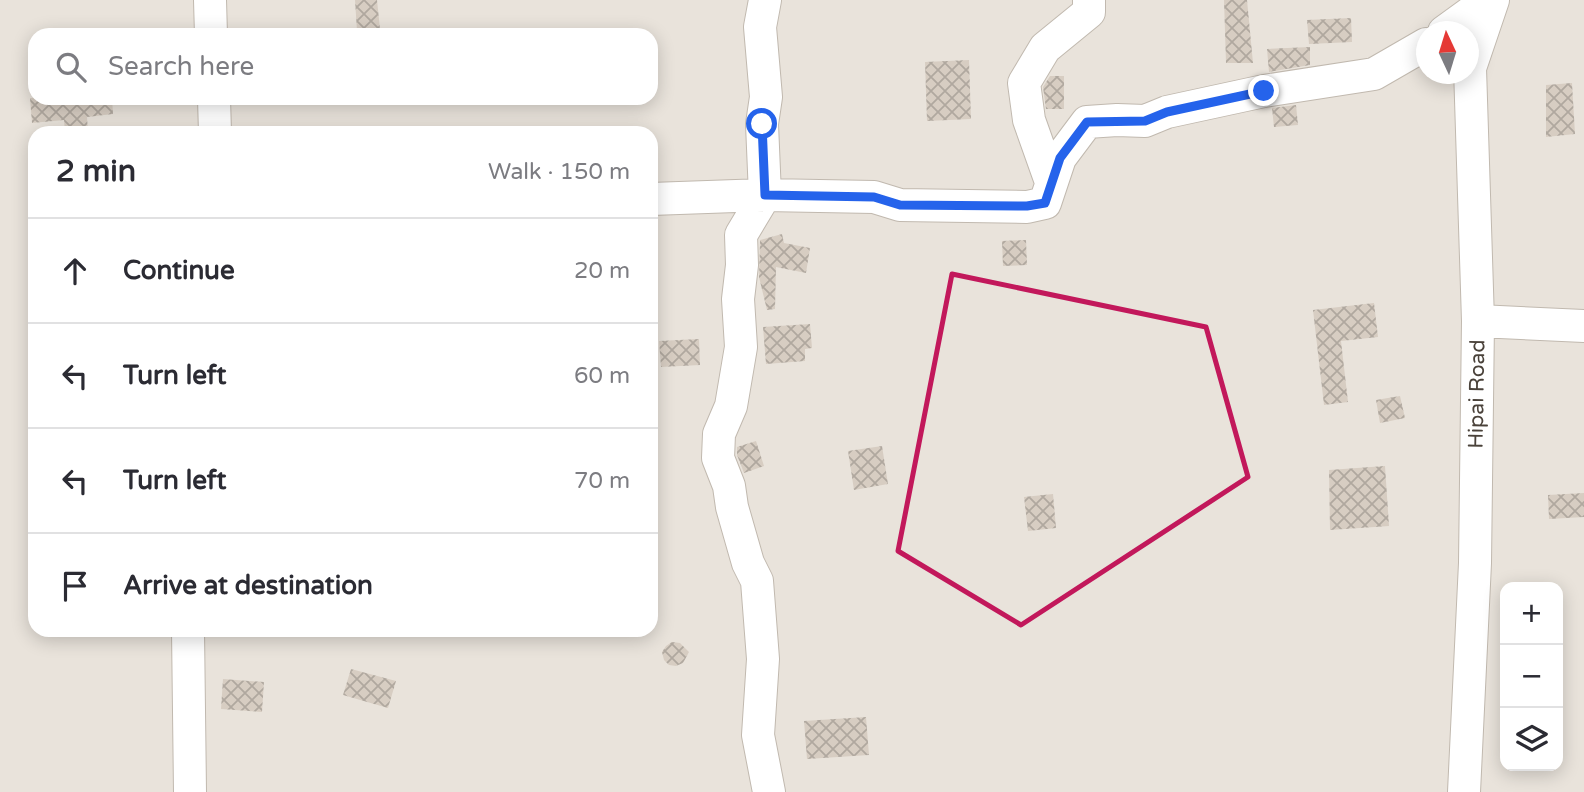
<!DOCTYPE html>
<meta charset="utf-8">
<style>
body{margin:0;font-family:"Varela Round",sans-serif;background:#f7f7f7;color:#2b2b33}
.controls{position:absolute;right:21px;bottom:21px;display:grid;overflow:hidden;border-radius:14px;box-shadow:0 4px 18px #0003}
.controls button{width:63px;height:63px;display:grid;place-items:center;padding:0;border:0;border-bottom:2px solid #e1e1e2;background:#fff;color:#2b2b33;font:35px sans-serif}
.compass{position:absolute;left:1416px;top:21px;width:63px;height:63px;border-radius:50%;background:#fff;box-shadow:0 4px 18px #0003;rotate:356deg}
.stop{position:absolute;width:21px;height:21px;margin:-16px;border:5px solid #2563eb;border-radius:50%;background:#fff}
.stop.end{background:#2563eb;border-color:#fff;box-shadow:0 2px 7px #0008}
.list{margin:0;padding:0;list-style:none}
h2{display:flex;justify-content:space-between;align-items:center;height:91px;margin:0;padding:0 28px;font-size:30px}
h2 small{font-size:23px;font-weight:400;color:#7c7c81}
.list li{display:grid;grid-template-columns:46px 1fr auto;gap:21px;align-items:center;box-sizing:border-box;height:105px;padding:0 28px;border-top:2px solid #e1e1e2}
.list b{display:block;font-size:26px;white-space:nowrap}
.list em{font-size:23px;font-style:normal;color:#7c7c81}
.icon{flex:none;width:38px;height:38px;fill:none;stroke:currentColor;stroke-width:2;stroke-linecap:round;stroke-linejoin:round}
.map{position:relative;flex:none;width:1584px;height:792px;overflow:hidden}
.search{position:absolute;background:#fff;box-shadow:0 4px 18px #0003;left:28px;top:28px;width:630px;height:77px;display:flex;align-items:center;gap:18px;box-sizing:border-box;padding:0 24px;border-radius:21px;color:#7c7c81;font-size:26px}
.panel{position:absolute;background:#fff;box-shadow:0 4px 18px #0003;left:28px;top:126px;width:630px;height:511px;border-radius:21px}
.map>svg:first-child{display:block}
.residential{fill:#e9e3db;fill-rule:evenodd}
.building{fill:url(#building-cross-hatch)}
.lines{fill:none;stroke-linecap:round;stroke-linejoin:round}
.street-casing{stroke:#c1b9af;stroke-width:34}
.street{stroke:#fff;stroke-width:32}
.route{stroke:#2563eb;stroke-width:9}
.marked{fill:none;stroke:#c2185b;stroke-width:5;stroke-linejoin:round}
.labels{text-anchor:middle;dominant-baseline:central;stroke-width:7;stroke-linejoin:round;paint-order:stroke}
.street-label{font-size:21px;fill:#4a423a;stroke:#fff}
</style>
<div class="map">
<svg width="1584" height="792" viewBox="0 0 1584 792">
<defs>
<pattern id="building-cross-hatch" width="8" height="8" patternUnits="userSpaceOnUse" patternTransform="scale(1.75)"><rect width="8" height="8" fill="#d7cdc2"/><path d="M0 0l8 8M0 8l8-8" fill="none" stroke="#b0a89f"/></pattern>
</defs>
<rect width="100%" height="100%" fill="#f5f2ec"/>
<path class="residential" d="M0 0H1584V792H0ZM1426 32H1468V74H1426ZM35 35H651V98H35ZM35 133H651V630H35ZM1505 587H1558V766H1505Z"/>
<path class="building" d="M355 0H377L380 29 357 31Z
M1224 0H1247L1253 63H1226Z
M1351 18 1352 42 1309 44 1307 20Z
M1310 47V65L1269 72 1267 49Z
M969 60 971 119 927 121 925 62Z
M1050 76H1064V109H1046L1043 87Z
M1572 83 1575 134 1546 137V85Z
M30 98H112L113 114 87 117 88 132 65 133 64 120 32 123Z
M1296 105 1298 125 1274 127 1272 108Z
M782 234 784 243 810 248 806 273 776 267 775 309 767 310 759 277 760 240Z
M1026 240 1027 265 1003 266 1002 241Z
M1374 303 1378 337 1341 341 1348 402 1324 405 1313 310Z
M810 324 812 348 805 349V361L766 364 763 327Z
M699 339 700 365 661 367 659 341Z
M1400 396 1405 418 1380 423 1376 400Z
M756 441 764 466 744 473 737 455V447Z
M882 446 888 484 854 490 848 451Z
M1385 466 1389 526 1330 530 1329 470Z
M1584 493V517L1549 519 1548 495Z
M1053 494 1056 528 1028 531 1024 497Z
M672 642 680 643 689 652 683 663 676 666 669 665 664 660 662 652 666 646Z
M351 669 396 681 388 708 343 695Z
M223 679 264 682 262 712 221 709Z
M866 717 869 755 807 759 804 721Z"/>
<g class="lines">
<defs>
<path id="street" d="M210 0 211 35
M765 0 760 27 766 97 762 124 765 195 874 197 900 205 1027 207 1045 203 1060 158 1087 122 1117 120 1145 121 1167 112 1264 91 1374 74 1426 44
M1444 32 1488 0
M214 98 215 133
M1051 182 1029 120 1024 83 1045 48 1089 12V0
M651 199 765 195 741 235 742 265 738 299 741 347 731 406 719 434 718 458 729 486 732 507 748 563 757 581 763 659 758 735 769 792
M1478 321 1584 326
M188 630 190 792
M1464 792 1475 563 1478 321 1470 68 1493 0"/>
</defs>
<use href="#street" class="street-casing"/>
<use href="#street" class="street"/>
</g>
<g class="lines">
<path class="route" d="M762 124 765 195 874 197 900 205 1027 206 1045 203 1060 158 1087 122 1145 121 1167 112 1264 91"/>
</g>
<path class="marked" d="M952 274 1206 327 1248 477 1021 625 898 551Z"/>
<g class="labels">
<g class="street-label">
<text transform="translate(1477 394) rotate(-89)">Hipai Road</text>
</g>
</g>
</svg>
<div class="controls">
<button>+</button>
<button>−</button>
<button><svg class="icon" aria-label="layers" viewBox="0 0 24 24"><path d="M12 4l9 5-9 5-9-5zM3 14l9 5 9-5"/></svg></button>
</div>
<svg class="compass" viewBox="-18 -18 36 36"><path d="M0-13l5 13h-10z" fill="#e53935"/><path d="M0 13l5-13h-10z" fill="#7c7c81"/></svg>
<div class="stop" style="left:762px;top:124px"></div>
<div class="stop end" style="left:1264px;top:91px"></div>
<div class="search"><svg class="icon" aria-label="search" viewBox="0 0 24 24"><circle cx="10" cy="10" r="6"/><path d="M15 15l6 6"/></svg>Search here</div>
<section class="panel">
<h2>2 min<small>Walk · 150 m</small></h2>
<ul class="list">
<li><svg class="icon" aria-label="ahead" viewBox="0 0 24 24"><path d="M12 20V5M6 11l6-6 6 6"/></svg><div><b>Continue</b></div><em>20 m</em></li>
<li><svg class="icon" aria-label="left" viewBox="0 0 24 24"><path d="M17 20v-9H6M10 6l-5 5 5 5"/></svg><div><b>Turn left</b></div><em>60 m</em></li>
<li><svg class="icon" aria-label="left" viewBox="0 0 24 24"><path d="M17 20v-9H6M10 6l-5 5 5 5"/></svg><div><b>Turn left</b></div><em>70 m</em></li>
<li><svg class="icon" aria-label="arrive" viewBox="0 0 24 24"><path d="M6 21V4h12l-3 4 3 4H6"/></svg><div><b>Arrive at destination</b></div></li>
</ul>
</section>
</div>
